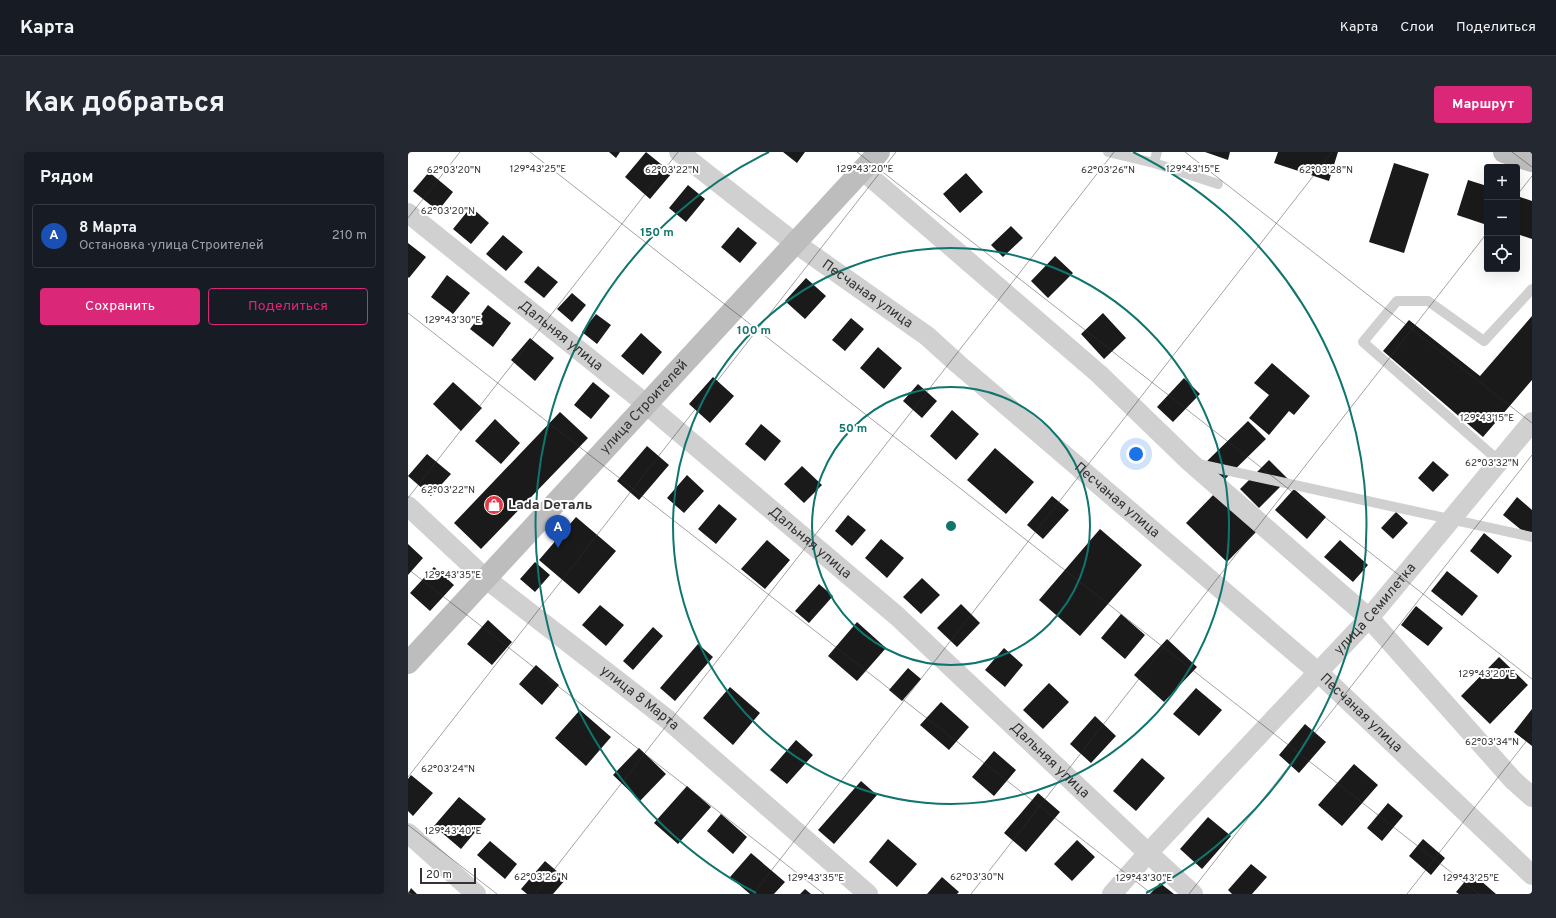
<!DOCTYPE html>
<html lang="ru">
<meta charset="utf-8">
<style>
body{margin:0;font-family:Overpass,sans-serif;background:#242831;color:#f1f3f6}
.controls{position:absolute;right:12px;top:12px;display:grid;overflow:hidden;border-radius:4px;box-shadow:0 4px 16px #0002}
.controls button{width:36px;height:36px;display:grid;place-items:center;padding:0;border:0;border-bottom:1px solid #363941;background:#171b24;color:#f1f3f6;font:20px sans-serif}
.scale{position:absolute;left:12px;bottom:10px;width:56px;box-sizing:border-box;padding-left:4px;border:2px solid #333;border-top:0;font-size:11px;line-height:14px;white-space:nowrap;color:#333;-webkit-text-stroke:3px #fff;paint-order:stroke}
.you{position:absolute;left:728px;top:302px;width:14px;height:14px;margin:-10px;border:3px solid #fff;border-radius:50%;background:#1a73e8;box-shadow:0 0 0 6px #1a73e833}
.badge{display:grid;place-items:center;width:26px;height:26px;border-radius:50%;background:#db2777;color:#fff;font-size:13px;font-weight:700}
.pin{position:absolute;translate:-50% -33px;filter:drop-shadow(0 1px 2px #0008)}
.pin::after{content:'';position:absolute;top:21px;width:14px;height:12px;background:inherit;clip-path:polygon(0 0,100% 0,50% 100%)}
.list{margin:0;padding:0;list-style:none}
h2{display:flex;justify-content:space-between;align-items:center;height:52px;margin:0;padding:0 16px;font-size:17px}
h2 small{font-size:13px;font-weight:400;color:#9ea1a6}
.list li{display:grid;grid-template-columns:26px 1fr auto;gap:12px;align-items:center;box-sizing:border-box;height:64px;margin:0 8px 8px;padding:0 8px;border:1px solid #363941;border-radius:4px}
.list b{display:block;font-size:15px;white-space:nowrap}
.list p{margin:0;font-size:13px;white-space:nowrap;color:#9ea1a6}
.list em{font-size:13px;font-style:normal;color:#9ea1a6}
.actions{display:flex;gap:8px;padding:12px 16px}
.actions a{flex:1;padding:9px 0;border:1px solid #db2777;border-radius:4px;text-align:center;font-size:14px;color:#db2777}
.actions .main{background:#db2777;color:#fff}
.icon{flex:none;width:22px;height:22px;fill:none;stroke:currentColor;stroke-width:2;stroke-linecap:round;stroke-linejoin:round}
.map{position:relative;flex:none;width:1124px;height:742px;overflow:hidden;border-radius:4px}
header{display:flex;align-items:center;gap:24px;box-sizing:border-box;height:56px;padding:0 20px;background:#171b24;border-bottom:1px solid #363941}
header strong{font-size:19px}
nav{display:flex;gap:22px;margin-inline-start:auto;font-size:14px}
.intro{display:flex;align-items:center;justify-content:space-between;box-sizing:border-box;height:96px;padding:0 24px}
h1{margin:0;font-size:28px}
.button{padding:10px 18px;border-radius:4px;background:#db2777;color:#fff;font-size:14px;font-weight:700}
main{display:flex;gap:24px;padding:0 24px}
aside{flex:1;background:#171b24;border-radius:4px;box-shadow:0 4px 16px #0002}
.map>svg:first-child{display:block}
.building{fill:#1a1a1a}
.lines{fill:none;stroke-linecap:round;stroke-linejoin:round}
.lane{stroke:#d0d0d0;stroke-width:10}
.street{stroke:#d0d0d0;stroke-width:20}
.secondary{stroke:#bdbdbd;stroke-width:22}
.ticks{fill:none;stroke:#333;stroke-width:1;stroke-opacity:0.45}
.ring{fill:none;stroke:#0f766e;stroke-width:2}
.labels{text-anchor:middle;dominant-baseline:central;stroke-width:4;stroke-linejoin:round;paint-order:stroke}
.street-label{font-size:14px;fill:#333;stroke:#fff}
.poi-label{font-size:14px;font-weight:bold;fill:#333;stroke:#fff;text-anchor:start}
.ticks-label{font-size:10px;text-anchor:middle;fill:#333;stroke:#fff;stroke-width:4;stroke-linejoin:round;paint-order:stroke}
.centre{fill:#0f766e;stroke:#fff;stroke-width:2}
.ring-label{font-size:12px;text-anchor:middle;font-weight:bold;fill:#0f766e;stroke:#fff;stroke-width:4;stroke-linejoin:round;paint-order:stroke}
</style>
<header>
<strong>Карта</strong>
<nav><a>Карта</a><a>Слои</a><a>Поделиться</a></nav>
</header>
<div class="intro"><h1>Как добраться</h1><a class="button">Маршрут</a></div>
<main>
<aside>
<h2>Рядом<small></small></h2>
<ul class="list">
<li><span class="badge" style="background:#1a4fb4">A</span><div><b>8 Марта</b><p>Остановка · улица Строителей</p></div><em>210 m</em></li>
</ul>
<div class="actions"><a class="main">Сохранить</a><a>Поделиться</a></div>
</aside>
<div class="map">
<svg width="1124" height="742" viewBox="0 0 1124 742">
<rect width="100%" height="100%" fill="#fff"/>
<path class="building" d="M201 0H212L208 6Z
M238 0 264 21 242 47 217 25Z
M375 0H397L389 11Z
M797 0H822L820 8Z
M870 0H930L921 29 866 11Z
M986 11 1021 22 996 101 961 90Z
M21 20 45 40 30 59 5 39Z
M558 21 575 40 552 61 535 42Z
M1060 28 1079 34V73L1049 63Z
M280 33 297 47 278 70 261 56Z
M1109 44 1124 49V87L1109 82Z
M63 55 81 71 63 92 45 77Z
M603 74 615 86 595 105 583 93Z
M330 75 349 91 332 111 313 95Z
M95 83 115 100 98 119 78 102Z
M0 91 18 105 1 126 0 125Z
M647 104 665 121 640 146 623 129Z
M130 114 150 130 136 146 116 130Z
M39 123 62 141 45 162 23 145Z
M398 126 418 144 397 167 377 149Z
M164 141 178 153 164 170 149 157Z
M80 153 103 171 85 195 62 177Z
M695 161 718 186 696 207 673 182Z
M188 162 203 173 189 192 174 180Z
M1124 164V228L1075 285 975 199 1001 168 1072 224Z
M443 166 456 177 437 199 424 188Z
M233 181 254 200 235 223 213 204Z
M122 186 146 206 127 229 103 208Z
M470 195 494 216 476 237 452 216Z
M864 211 902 244 886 263 881 259 861 283 841 266 861 243 846 231Z
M305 225 326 244 302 271 281 252Z
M776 226 792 242 765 270 749 255Z
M45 230 74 256 53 279 25 252Z
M185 230 202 244 183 267 166 253Z
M510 232 529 249 514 266 495 249Z
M544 258 571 282 548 308 522 284Z
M152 260 180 286 73 397 46 371Z
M87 267 112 291 93 312 67 289Z
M840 269 858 287 813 331 795 313Z
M353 272 373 289 357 309 337 292Z
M239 294 261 313 231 348 209 329Z
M587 296 626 330 598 362 559 328Z
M19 302 43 322 23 344 0 324Z
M861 308 880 327 851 356 832 337Z
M1025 309 1041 323 1025 340 1010 326Z
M394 314 414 333 396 351 376 332Z
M279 323 296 339 276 361 259 346Z
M886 337 918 365 899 387 867 358Z
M809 339 849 379 819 410 778 371Z
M644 344 661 358 635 387 619 373Z
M1109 345 1124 358V383L1122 385 1095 363Z
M311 352 329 367 308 392 290 377Z
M988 360 1000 371 985 387 973 376Z
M440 363 458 378 444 394 427 379Z
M168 365 208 399 171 442 131 408Z
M692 377 734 413 672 484 631 448Z
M1076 381 1104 404 1090 422 1062 399Z
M473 387 496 406 479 426 457 406Z
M359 388 382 408 357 437 333 417Z
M932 388 960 413 945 430 916 405Z
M0 392 15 406 0 423Z
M127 410 142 423 127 440 112 427Z
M26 415 46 433 22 459 2 441Z
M1039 419 1070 444 1054 464 1023 439Z
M514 426 532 443 513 462 495 445Z
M411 432 425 444 401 471 387 459Z
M553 452 572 471 549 495 529 476Z
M192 453 216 473 198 494 174 473Z
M1008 454 1035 476 1020 494 993 473Z
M713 462 737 483 717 507 693 486Z
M80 468 104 490 84 513 59 492Z
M449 470 478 496 449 529 420 504Z
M245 475 255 484 225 518 215 509Z
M759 487 789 515 756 550 726 523Z
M290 492 305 505 267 549 252 536Z
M596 496 615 513 597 535 577 518Z
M1091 505 1120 533 1082 572 1053 544Z
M128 513 151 533 134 553 111 532Z
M500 516 513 527 494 549 481 538Z
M641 531 661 550 635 577 615 558Z
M322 535 352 561 325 593 295 566Z
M788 536 814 558 791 584 765 562Z
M533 550 561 575 541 598 512 573Z
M1124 557V594L1106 580Z
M172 558 203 585 178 614 147 586Z
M687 564 708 584 683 611 662 592Z
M897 572 918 590 891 621 871 603Z
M388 588 405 603 379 632 362 618Z
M231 596 258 622 232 649 205 623Z
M586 599 608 618 586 644 564 625Z
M734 606 757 626 728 659 705 639Z
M946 612 970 633 934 674 910 653Z
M3 623 25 641 5 664 0 659V627Z
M453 629 469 643 426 692 410 678Z
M279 634 303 655 270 692 246 671Z
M630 641 652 660 618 700 596 681Z
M51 645 78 667 53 697 26 674Z
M980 651 995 664 974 689 959 676Z
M313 662 339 685 325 702 299 679Z
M800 665 823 684 794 717 772 697Z
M480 687 509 712 489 735 461 710Z
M1015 687 1037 706 1023 723 1001 704Z
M669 688 687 705 664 729 646 712Z
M82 689 109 712 97 727 69 703Z
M343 701 377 730 366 742H342L322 725Z
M137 709 158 727 145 742H119L113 737Z
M843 712 859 725 844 742H824L820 738Z
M1064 721 1088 742H1051L1048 740Z
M534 725 551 740 549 742H519Z
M752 731 766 742H742Z
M3 736 9 742H0Z
M397 737 403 742H392Z"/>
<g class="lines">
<path class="lane" d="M700 0 746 11
M749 0 746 11 810 32
M1091 309 955 190 989 149H1020L1076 189 1124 137
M790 312 1124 385"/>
<g class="street">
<path id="s1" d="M271 0 387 91 519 184 550 212 911 521 1124 723"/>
<path d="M454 18 691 222 782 310 961 466 1105 628 1124 645"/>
<path id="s2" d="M0 61 238 252 489 464 740 701 785 742"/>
<path id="s3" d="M0 354 77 426 259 567 460 742"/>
<path d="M0 681 68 742"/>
<path id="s4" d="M704 742 740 701 961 466 1124 270"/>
</g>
<g class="secondary">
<path d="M1096 0 1124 9"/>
<path id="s5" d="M0 511 471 0"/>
</g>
</g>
<path class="ticks" d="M122 0 1071 742M449 0 1124 527M777 0 1124 271M1104 0 1124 15M1109 43 1124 24M0 66 52 0M0 161 744 742M0 346 270 0M0 417 416 742M0 625 488 0M0 673 89 742M127 742 706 0M345 742 924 0M563 742 1079 81M781 742 1124 303M999 742 1124 582"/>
<g class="ring">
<circle cx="543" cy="374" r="139"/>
<circle cx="543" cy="374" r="278"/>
<path d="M348 741A416 416 0 0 1 361 0M725 0A416 416 0 0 1 738 741"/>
</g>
<defs>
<symbol id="shop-disc" viewBox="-11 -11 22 22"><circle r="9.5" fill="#e63946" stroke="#fff"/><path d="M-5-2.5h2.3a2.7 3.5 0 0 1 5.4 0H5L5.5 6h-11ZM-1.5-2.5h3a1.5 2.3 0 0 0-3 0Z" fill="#fff"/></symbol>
</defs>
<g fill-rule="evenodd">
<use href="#shop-disc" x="75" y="342" width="22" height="22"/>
</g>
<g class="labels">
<g class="street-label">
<text stroke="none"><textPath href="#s1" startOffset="236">Песчаная улица</textPath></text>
<text stroke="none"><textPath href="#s2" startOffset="196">Дальняя улица</textPath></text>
<text stroke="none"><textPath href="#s5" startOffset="348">улица Строителей</textPath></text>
<text stroke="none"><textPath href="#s1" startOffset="560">Песчаная улица</textPath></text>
<text stroke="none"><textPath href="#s2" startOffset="520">Дальняя улица</textPath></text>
<text stroke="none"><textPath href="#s4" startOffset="388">улица Семилетка</textPath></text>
<text stroke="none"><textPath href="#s3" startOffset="301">улица 8 Марта</textPath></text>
<text stroke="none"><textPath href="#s1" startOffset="884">Песчаная улица</textPath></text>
<text stroke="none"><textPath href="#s2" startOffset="844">Дальняя улица</textPath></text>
</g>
<g class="poi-label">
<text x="100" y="353">Lada Dеталь</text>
</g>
</g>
<g class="ticks-label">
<text x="130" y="20">129°43'25"E</text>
<text x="457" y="20">129°43'20"E</text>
<text x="785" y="20">129°43'15"E</text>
<text x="46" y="21">62°03'20"N</text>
<text x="264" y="21">62°03'22"N</text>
<text x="700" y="21">62°03'26"N</text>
<text x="918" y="21">62°03'28"N</text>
<text x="40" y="62">62°03'20"N</text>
<text x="45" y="171">129°43'30"E</text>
<text x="1079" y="269">129°43'15"E</text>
<text x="1084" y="314">62°03'32"N</text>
<text x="40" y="341">62°03'22"N</text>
<text x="45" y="426">129°43'35"E</text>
<text x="1079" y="525">129°43'20"E</text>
<text x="1084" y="593">62°03'34"N</text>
<text x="40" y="620">62°03'24"N</text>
<text x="45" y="682">129°43'40"E</text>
<text x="133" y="728">62°03'26"N</text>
<text x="569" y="728">62°03'30"N</text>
<text x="408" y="729">129°43'35"E</text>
<text x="736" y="729">129°43'30"E</text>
<text x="1063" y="729">129°43'25"E</text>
</g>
<circle cx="543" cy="374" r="6" class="centre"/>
<g class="ring-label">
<text x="249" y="84">150 m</text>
<text x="346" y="182">100 m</text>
<text x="445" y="280">50 m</text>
</g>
</svg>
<div class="controls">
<button>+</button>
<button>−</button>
<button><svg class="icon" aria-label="locate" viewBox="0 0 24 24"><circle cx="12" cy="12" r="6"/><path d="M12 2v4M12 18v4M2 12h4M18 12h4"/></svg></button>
</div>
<div class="scale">20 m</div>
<div class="you"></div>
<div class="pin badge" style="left:150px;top:396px;background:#1a4fb4">A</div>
</div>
</main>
